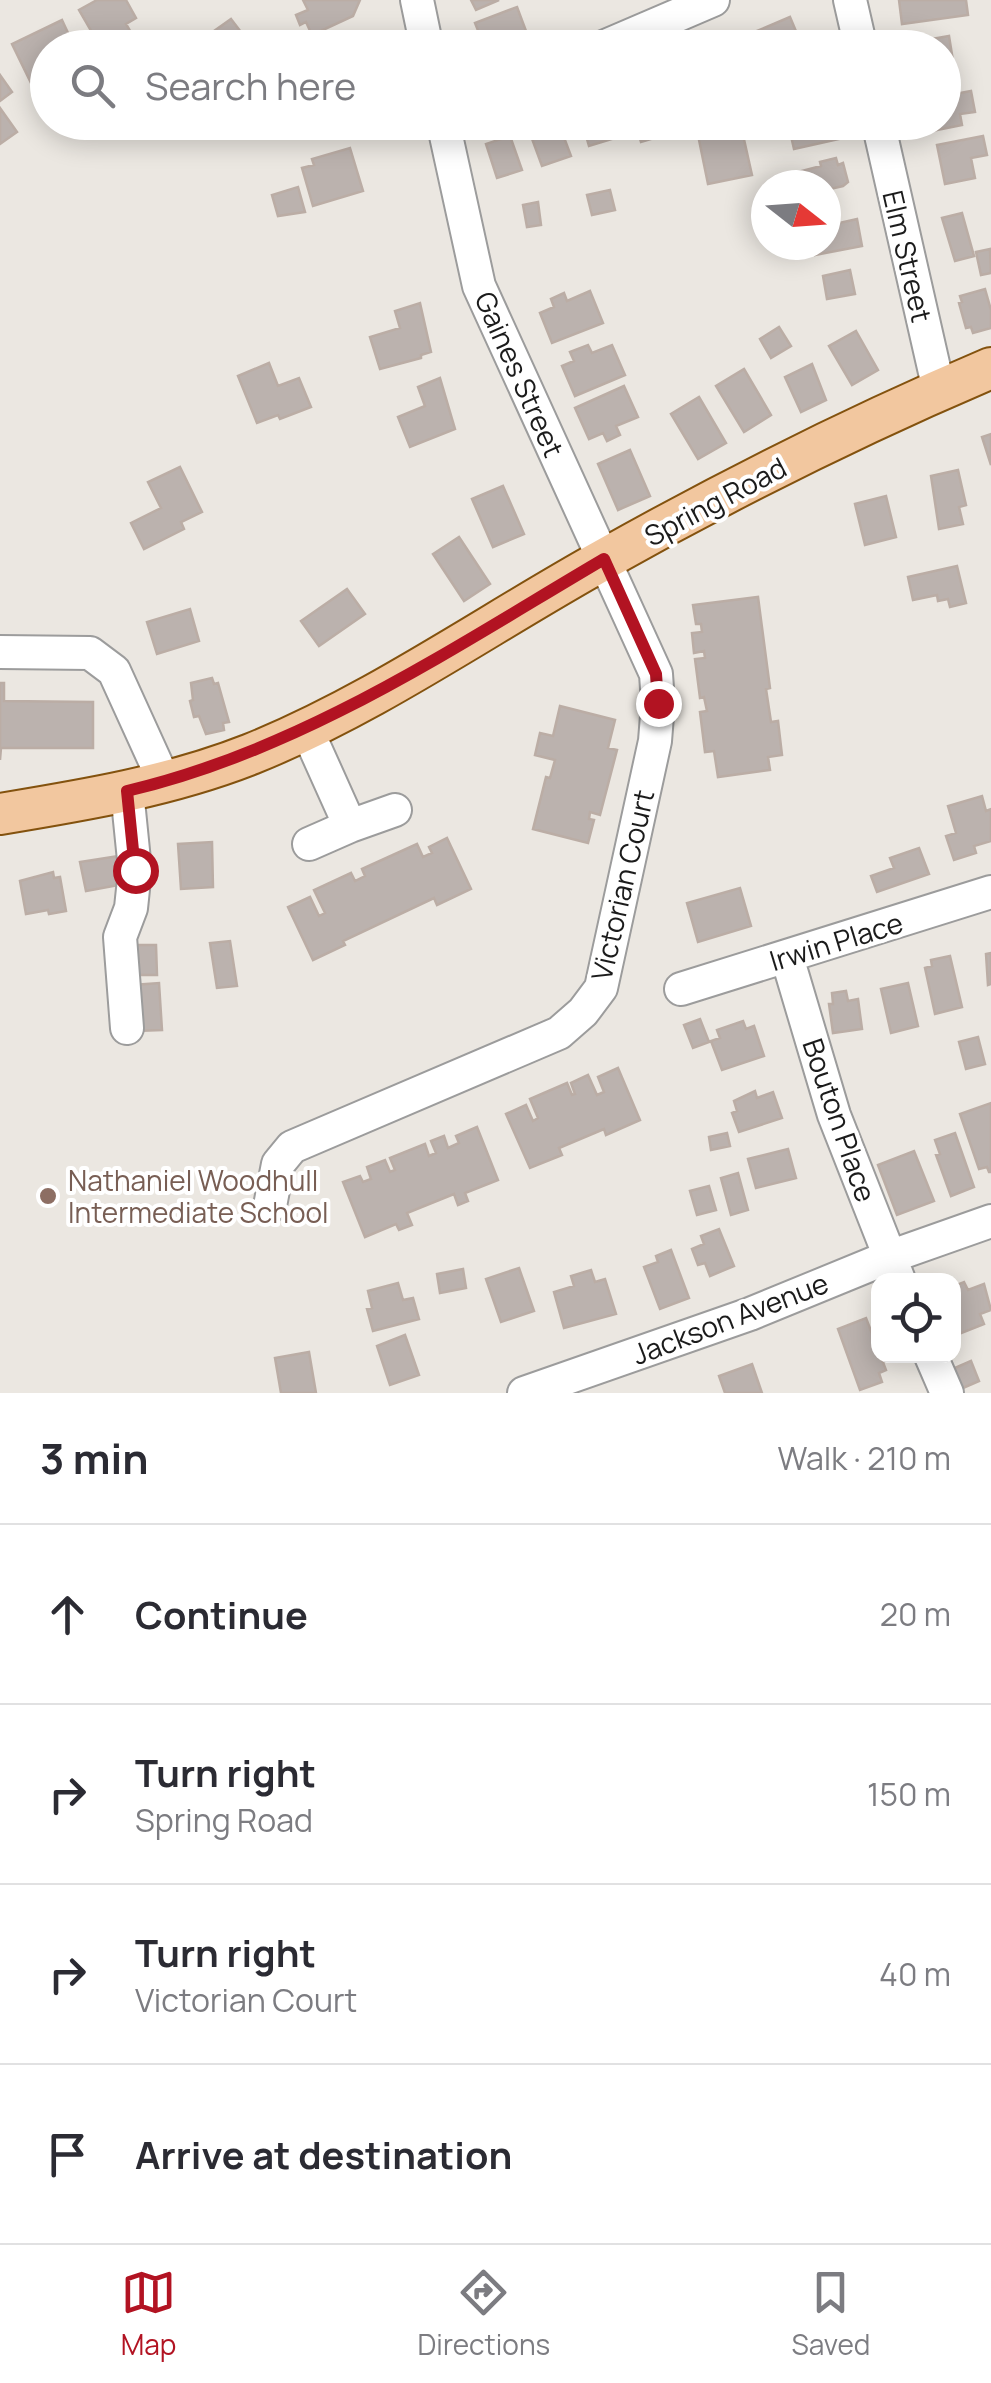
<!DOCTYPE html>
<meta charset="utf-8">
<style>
body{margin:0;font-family:Manrope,sans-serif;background:#f2f2f3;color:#2b2b33}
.controls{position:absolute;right:30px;bottom:30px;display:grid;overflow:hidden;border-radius:20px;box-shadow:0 5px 25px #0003}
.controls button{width:90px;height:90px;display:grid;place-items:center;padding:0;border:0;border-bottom:2px solid #e1e1e2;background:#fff;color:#2b2b33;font:50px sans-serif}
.compass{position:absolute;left:751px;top:170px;width:90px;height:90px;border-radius:50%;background:#fff;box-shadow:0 5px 25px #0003;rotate:107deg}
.stop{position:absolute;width:30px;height:30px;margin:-22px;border:8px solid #b21322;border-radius:50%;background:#fff}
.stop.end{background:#b21322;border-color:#fff;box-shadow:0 2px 10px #0008}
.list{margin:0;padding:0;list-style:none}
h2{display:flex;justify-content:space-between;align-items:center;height:130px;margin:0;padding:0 40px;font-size:42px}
h2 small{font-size:32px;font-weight:400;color:#7c7c81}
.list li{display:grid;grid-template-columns:65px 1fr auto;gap:30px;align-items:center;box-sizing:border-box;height:180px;padding:0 40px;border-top:2px solid #e1e1e2}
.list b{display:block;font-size:38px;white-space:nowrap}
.list p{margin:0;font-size:32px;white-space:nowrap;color:#7c7c81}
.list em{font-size:32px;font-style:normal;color:#7c7c81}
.icon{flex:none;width:55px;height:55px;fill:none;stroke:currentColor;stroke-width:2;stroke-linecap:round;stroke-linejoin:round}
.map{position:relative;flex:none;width:991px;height:1393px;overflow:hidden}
.search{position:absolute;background:#fff;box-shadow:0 5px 25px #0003;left:30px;right:30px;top:30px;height:110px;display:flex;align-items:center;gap:25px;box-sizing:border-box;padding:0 35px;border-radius:55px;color:#7c7c81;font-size:38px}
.sheet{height:850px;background:#fff}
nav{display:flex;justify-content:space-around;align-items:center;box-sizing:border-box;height:140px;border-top:2px solid #e1e1e2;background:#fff;font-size:28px;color:#7c7c81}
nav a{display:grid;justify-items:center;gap:5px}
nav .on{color:#b21322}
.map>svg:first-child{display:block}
.building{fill:#bbb2ae;stroke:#bbada5;stroke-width:2.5}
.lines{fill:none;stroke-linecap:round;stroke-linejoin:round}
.minor-casing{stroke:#9c9c9c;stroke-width:36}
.major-casing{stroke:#83520e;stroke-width:44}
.minor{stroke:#fff;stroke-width:32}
.major{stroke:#f2c79f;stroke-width:40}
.route{stroke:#b21322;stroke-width:12}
.education-dot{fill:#8d6e63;stroke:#fff;stroke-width:4}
.labels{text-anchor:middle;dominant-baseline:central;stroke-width:8;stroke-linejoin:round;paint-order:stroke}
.street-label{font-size:28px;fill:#1b1b1b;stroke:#fff}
.education-label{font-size:28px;fill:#785e54;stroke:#fff;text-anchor:start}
</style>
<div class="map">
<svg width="991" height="1393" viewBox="0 0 991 1393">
<rect width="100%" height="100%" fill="#ebe7e1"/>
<path class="building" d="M97 0H126L136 18 126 24 140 48H101L79 10Z
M303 0H360L353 16 312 35 306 22 300 25 296 15 308 10Z
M471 0H499L476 10Z
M899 0H966L968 15 902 24Z
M517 7 529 39 505 48H485L475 23Z
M790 17 798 36 795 38 799 48H764L757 31Z
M231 19 244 36 229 48H190Z
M62 20 75 48H48V92L43 94 38 82 32 85 12 44Z
M357 33 359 48H330L329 37Z
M949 36 954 67 944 69V48H903V44Z
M0 75 12 92 0 101Z
M971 91 975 112 960 114 962 125 922 133 920 122H944V96Z
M0 108 17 132 0 144Z
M546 122H556L560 127 571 156 542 166 531 136 534 134 531 128Z
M582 122H607L612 139 589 146Z
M635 122H662L663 125 655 127 658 137 641 142Z
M833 122 835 131 841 129 843 138 794 149 788 123Z
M741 126 752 175 708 184 698 135Z
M510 136 522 170 497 178 486 144Z
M983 136 987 155 971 158 975 178 945 184 937 145Z
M350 148 363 191 313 206 302 168 314 165 312 159Z
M836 158 838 165 843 163 848 182 843 186 826 190V185H785L783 176 821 166 820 162Z
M298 187 305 212 278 216 272 195Z
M610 190 615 210 592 215 587 195Z
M538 202 541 225 527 227 523 205Z
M766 210V229L762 230 759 211Z
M962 213 974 256 955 261 942 218Z
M857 219 862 246 815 255 813 245H826V226Z
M990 249 991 273 981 275 976 252Z
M850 270 855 294 827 299 823 276Z
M985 289 991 310V328L973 333 971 327 966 328 959 303 962 302 960 296Z
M590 291 603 323 552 343 540 313 554 307 551 299 564 293 567 301Z
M420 303 431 352 421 355V358L380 369 370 337 400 328 395 311Z
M779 327 791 346 771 358 760 339Z
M856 331 878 370 852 385 829 346Z
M588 345 592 353 612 345 625 375 575 396 562 366 574 361 570 352Z
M269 363 278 386 299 378 311 407 280 419 278 415 257 423 238 376Z
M812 364 826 400 801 412 785 377Z
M744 369 771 415 744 432 716 386Z
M440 378 455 429 410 447 398 417 425 406 418 387Z
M624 386 638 417 616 426 620 435 607 441 603 433 589 439 575 408Z
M699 397 726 443 698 459 671 414Z
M991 434V465L982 437Z
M630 450 650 496 618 510 598 464Z
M180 467 202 512 181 522 184 529 144 549 131 523 161 508 148 482Z
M958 470 966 505 959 507 963 524 939 529 931 476Z
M503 486 524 534 493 547 472 499Z
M886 496 896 537 865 545 855 504Z
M459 537 490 584 464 601 433 554Z
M957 566 966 603 950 607 948 599 938 601 937 595 913 600 908 577Z
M347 589 365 614 319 646 301 621Z
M758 597 770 688 766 689 771 722 778 721 782 755 768 757 770 770 718 777 714 751 705 752 700 712 707 711 704 697 700 698 695 659 705 658 704 651 694 653 692 633 702 632 701 624H696L693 605Z
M190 609 199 641 157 654 147 622Z
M212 678 214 684 218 683 229 722 223 723 224 730 206 734 199 716 194 717 190 701 193 700 191 683Z
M0 683H4V701L93 702V748H1L0 760Z
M560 706 615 720 608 748 617 750 600 815 590 812 589 819 594 820 588 843 533 829 546 777 550 778 555 760 535 755 540 733 553 736Z
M982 796 986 811 991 809V841L974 846 976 853 954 860 946 836 956 833 948 806Z
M447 838 471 889 437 905 434 898 343 941 345 945 313 960 288 907 310 897 319 916 325 913 314 890 351 873 355 881 365 876 362 869 417 844 423 857 432 853 429 847Z
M212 842 213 887 181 889 178 844Z
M919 848 929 874 877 892 871 876 894 868 890 858Z
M119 856 124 884 86 891 80 862Z
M53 872 54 878 60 877 66 911 49 914 48 910 26 914 20 881Z
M740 888 751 926 698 942 687 903Z
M230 941 237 986 217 988 210 943Z
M130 945H156L157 975H131Z
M991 953V984L988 985 986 954Z
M950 956 962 1007 935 1014 925 968 932 966 931 960Z
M159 983 162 1030 136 1031 133 985Z
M908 983 918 1026 891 1033 881 989Z
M846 991 848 1001 858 999 862 1029 833 1033 829 1004H833L832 993Z
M700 1019 709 1042 693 1048 684 1025Z
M743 1021 746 1029 754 1026 764 1056 722 1070 711 1041 720 1038 717 1030Z
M978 1037 985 1064 966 1069 959 1042Z
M618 1068 640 1120 606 1135 604 1129 559 1148 562 1155 530 1168 506 1114 526 1105 533 1121 538 1118 530 1099 567 1083 572 1095 575 1094 571 1083 588 1075 597 1095 604 1092 598 1077Z
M755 1091 757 1098 773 1092 782 1118 739 1132 732 1113 737 1111 734 1101Z
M991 1103V1172H989L987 1167 979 1169 960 1114Z
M477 1127 498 1180 465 1193 468 1201 458 1205 454 1194 407 1213 412 1225 399 1230 396 1224 365 1237 343 1182 360 1176 363 1182 371 1179 367 1167 385 1160 390 1172 395 1170 390 1158 425 1144 429 1156 436 1153 431 1141 444 1136 448 1148 459 1143 456 1136Z
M727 1133 730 1146 711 1150 709 1137Z
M955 1133 974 1187 951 1196 936 1155 940 1154 935 1140Z
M788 1149 796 1178 756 1188 748 1159Z
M914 1151 934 1201 897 1215 878 1165Z
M738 1173 748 1210 731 1215 721 1178Z
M709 1186 716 1210 697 1215 690 1191Z
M719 1229 734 1266 710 1276 705 1263 698 1265 692 1249 704 1244 701 1236Z
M671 1250 689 1298 660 1309 644 1267 658 1262 656 1256Z
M519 1268 534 1311 501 1322 486 1279Z
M463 1269 466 1288 440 1293 437 1274Z
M591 1270 595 1282 605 1279 616 1314 564 1328 554 1292 574 1286 571 1276Z
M964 1282 968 1290 984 1284 991 1310 980 1314 984 1324 954 1336V1286Z
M398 1283 403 1300 413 1298 419 1319 373 1331 367 1309 372 1308 368 1291Z
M866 1318 886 1370 879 1373 882 1382 860 1390 838 1329Z
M405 1335 419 1375 390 1385 377 1346Z
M309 1352 316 1393H281L275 1358Z
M971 1361 979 1381 956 1391 948 1371Z
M752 1364 762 1393H725L719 1376Z"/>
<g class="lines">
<defs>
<path id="minor" d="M417 0 427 48
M850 0 861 48
M601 48 713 0
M878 122 939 390
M0 652 90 653 114 671 165 783
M306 728 350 826 395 810
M309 844 350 826
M787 957 834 1115 899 1280
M681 989 991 892
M127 1028 120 937 131 908 135 870 127 791
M270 1206 278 1164 292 1147 559 1033 583 1012 601 988 655 741 658 703 656 674 479 286 443 122
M931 1356 947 1393
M524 1393 750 1314 889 1257 991 1221"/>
<path id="major" d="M0 814C85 800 170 786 251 754 375 704 486 625 603 560 729 489 859 424 991 368"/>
</defs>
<use href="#minor" class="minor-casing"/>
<use href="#major" class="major-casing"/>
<use href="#minor" class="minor"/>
<use href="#major" class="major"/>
</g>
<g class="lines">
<path class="route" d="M135 870 127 791C302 750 451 649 604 559L656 674 658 703"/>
</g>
<circle class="education-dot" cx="48" cy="1196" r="10"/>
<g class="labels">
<g class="street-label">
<text transform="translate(908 256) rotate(77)">Elm Street</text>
<text transform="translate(520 374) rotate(66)">Gaines Street</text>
<text transform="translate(715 501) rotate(-28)">Spring Road</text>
<text transform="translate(622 885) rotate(-77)">Victorian Court</text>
<text transform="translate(836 941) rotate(-17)">Irwin Place</text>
<text transform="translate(840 1120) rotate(71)">Bouton Place</text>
<text transform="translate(730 1318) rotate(-21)">Jackson Avenue</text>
</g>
<g class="education-label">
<text x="68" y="1180">Nathaniel Woodhull<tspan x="68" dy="32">Intermediate School</tspan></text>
</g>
</g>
</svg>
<div class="controls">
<button><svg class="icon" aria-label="locate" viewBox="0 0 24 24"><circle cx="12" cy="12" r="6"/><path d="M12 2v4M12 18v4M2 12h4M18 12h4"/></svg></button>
</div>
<svg class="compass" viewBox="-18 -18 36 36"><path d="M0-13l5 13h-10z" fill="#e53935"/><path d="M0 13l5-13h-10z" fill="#7c7c81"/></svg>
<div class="stop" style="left:135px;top:870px"></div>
<div class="stop end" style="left:658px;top:703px"></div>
<div class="search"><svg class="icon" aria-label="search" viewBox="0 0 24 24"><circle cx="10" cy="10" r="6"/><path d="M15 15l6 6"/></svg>Search here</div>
</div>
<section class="sheet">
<h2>3 min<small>Walk · 210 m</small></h2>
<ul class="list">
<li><svg class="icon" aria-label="ahead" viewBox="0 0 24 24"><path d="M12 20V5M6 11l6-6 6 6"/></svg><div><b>Continue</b></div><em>20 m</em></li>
<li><svg class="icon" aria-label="right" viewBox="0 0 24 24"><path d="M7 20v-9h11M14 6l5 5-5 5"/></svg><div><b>Turn right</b><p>Spring Road</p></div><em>150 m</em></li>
<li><svg class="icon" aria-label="right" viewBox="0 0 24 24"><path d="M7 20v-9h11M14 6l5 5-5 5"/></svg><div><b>Turn right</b><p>Victorian Court</p></div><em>40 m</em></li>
<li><svg class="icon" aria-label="arrive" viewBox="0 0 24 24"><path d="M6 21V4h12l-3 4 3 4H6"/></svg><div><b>Arrive at destination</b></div></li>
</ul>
</section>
<nav>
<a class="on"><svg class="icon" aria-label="map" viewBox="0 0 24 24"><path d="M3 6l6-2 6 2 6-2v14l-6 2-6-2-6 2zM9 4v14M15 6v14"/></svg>Map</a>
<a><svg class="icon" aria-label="directions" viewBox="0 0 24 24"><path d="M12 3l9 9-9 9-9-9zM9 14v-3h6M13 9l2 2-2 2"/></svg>Directions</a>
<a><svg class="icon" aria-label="saved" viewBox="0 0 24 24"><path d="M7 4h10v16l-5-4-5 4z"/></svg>Saved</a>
</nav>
